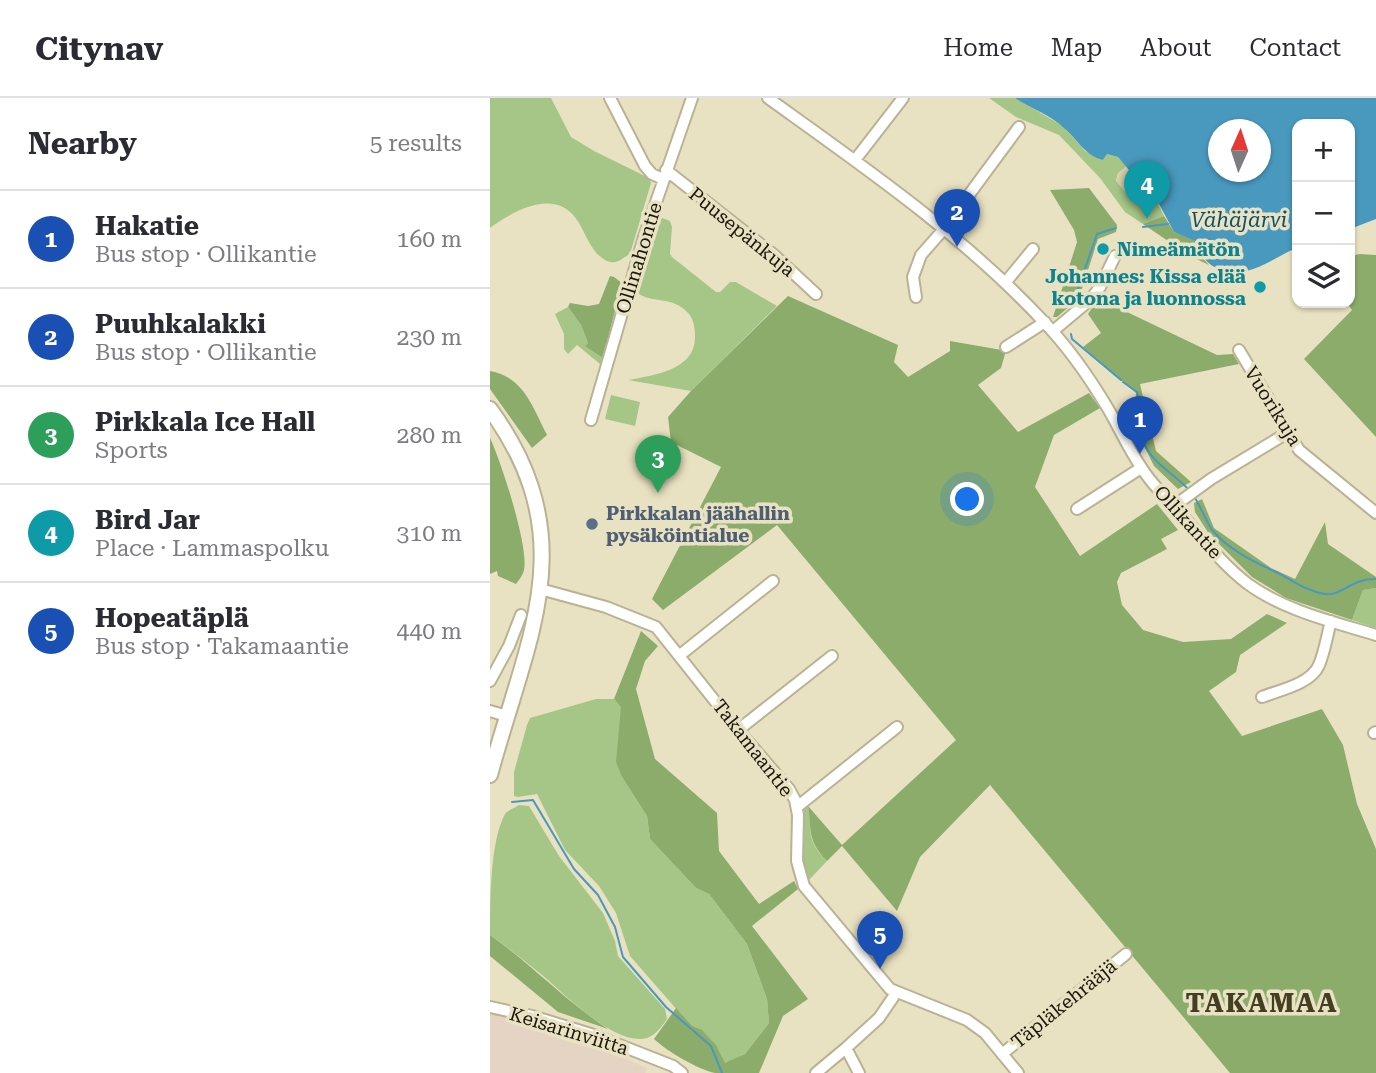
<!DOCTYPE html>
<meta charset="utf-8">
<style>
body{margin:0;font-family:"Roboto Serif",serif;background:#f7f7f7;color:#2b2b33}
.controls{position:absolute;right:21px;top:21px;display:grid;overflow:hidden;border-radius:14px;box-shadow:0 2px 5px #0004}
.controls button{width:63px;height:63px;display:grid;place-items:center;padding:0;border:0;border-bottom:2px solid #e1e1e2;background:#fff;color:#2b2b33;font:35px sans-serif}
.compass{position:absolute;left:718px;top:21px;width:63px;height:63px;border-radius:50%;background:#fff;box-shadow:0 2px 5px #0004;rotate:3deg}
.you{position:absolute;left:478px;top:402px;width:24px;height:24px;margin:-18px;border:5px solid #fff;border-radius:50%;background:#1a73e8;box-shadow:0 0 0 10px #1a73e833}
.badge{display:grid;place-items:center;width:46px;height:46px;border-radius:50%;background:#b45309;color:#fff;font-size:23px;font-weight:700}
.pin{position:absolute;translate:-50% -58px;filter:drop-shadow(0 2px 4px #0008)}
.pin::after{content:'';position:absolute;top:37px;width:24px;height:21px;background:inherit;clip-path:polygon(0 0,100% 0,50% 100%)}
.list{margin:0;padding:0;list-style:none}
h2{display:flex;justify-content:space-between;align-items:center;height:91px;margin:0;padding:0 28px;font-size:30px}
h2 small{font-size:23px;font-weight:400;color:#7c7c81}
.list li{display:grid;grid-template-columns:46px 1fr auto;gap:21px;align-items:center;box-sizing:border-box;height:98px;padding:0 28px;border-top:2px solid #e1e1e2}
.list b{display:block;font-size:26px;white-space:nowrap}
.list p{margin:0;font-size:23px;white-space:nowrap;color:#7c7c81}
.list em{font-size:23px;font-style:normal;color:#7c7c81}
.icon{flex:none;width:38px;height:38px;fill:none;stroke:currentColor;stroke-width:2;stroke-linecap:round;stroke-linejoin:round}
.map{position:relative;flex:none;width:886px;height:975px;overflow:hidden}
header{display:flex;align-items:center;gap:42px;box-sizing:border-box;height:98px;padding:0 35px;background:#fff;border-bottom:2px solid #e1e1e2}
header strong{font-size:33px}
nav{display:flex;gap:38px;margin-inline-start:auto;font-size:24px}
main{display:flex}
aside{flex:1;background:#fff}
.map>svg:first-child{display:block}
.commercial{fill:#e5d4c3}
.green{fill:#a6c688}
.forest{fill:#8cac6c}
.sand{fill:#ddd4b0}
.water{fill:#4998be;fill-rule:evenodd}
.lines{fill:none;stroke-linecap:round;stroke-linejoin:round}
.stream{stroke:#4998be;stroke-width:2}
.minor-casing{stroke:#b9b294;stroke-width:14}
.major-casing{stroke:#b9b294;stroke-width:18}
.minor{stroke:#fff;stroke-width:10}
.major{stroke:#fff;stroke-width:14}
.culture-dot{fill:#0f9aa8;stroke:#e9e2c2;stroke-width:2.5}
.service-dot{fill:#5c6f8a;stroke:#e9e2c2;stroke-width:2.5}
.labels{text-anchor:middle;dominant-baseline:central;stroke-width:7;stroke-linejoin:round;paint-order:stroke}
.street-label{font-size:19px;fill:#19160b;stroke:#e9e2c2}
.culture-label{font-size:19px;font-weight:bold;fill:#0d838f;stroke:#e9e2c2;text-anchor:start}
.service-label{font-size:19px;font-weight:bold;fill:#4e5e75;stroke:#e9e2c2;text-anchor:start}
.water-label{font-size:21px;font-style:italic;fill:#0f506b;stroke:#e9e2c2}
.district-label{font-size:26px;font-weight:bold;letter-spacing:2px;fill:#443e23;stroke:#e9e2c2}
</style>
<header>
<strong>Citynav</strong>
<nav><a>Home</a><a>Map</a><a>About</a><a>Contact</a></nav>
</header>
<main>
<aside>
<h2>Nearby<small>5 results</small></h2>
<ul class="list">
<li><span class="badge" style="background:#1a4fb4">1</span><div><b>Hakatie</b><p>Bus stop · Ollikantie</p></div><em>160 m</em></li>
<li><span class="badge" style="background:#1a4fb4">2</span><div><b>Puuhkalakki</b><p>Bus stop · Ollikantie</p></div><em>230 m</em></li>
<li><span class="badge" style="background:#2e9e5b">3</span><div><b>Pirkkala Ice Hall</b><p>Sports</p></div><em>280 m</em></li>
<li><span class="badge" style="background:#0f9aa8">4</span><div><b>Bird Jar</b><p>Place · Lammaspolku</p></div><em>310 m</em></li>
<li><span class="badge" style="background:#1a4fb4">5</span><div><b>Hopeatäplä</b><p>Bus stop · Takamaantie</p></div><em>440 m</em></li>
</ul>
</aside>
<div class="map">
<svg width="886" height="975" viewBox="0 0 886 975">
<rect width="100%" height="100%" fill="#e9e2c2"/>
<path class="commercial" d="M0 917H12L66 930 157 970 155 975H0Z"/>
<path class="green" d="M0 0H61L81 39 104 53 159 80 161 85 140 156C134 159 127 166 120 164 102 159 96 135 87 122 65 89 23 113 0 130Z
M499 0H525L573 28 595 53 613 62 617 56 628 59 637 68 628 75 626 83 654 99 661 91 674 118 653 126 635 114 610 80 569 37 526 19Z
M172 120 180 123 182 129 180 156 182 159 226 194H230L240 184H246L287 208 201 293 138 282C164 277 206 272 205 238 205 225 202 216 191 209 177 199 158 205 145 193L169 122Z
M78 209 91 227 98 245 96 248 113 260 110 266 87 247 78 256 74 251V236L65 216Z
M121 297 150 304 145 328 115 321Z
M886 490V530L862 522 873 492Z
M106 601H124L131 608 132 679 157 718 160 741 206 790 219 796 257 846 277 901 279 925 255 956 235 966C227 949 220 936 202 929L140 858 126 815 109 788 75 752 47 696 28 699 24 698V674L37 627 40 620Z
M29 707 39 708 69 758 113 815 125 843 128 858 175 911 177 921C172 928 166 937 157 940 125 949 75 896 52 877 35 863 18 850 0 837 0 804 0 743 15 716 18 712 25 710 29 707Z
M318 708C323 735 315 741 337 763L318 783C309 760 313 735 314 711Z"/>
<path class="forest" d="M599 90 627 127 626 134 608 141 589 200 567 219H563L587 144 584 132 560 92Z
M674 118 684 134 706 143 708 155 719 167 700 158 653 126Z
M870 156 886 157V339L814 261 862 212 857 205H860V158Z
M120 178 124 179 132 185 113 260 95 248 98 245 91 227 78 209 80 205 98 208 109 206Z
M614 192 637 214 727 257 743 256 749 266 650 286 666 353 701 384 688 391 664 368 644 328 646 295 593 249 611 235 598 216Z
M298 198 408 247 404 264 418 279 460 253V243L512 252 515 256 511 270 488 287 528 334 599 295 610 310 564 337 545 389 590 458 667 406 688 432 671 441 677 451 631 475 627 484 632 507 653 532 693 544 741 541 777 516 797 525 750 557 746 574 719 593 752 638 832 611 853 647 867 706 886 751V975H740L500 687 430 759 407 813 352 748 337 763C317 742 322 734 318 708L352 747 466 642 287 427 173 512 162 501 231 369 181 344 178 319 201 293Z
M0 273C34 279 43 310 57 337L42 350 0 291Z
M0 340C11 363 39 449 34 472 33 477 29 482 26 486L8 478 7 473 0 476Z
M712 401 724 430 781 470 805 481 835 424 838 446 886 479V490L873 492 862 522 796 500 762 479 719 436 705 414 704 405Z
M151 533 168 548 155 563 146 591 165 661 227 715 229 753 269 806 304 783 308 791 262 828 318 901 293 918 269 975C255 975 238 975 225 975 209 972 178 954 164 941L186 910 202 928 212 932 226 947 235 965 255 956 279 925 277 901 257 846 219 796 206 790 160 741 157 718 132 679 126 664 131 609 124 601Z
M0 837C41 866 76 903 118 931L68 914 0 858Z"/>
<path class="sand" d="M637 68 661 91 650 103 641 101 626 83 628 75Z"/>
<path class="water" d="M525 0H886V121L860 131V26H807V150C791 156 774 169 756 173 733 179 711 166 705 143L684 134 661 91 639 72 628 59 617 56 613 62C594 57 588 42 574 30 561 17 540 10 525 0ZM729 32H771V74H729Z"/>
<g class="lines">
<path class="stream" d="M653 129 678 126
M581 211 607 136 626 130
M581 236 582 241 631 282
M633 284 647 294C650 309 647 324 651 338 659 364 681 373 698 391
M705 400C712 411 716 424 723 433 739 452 764 464 786 474 802 482 816 493 835 496 852 498 862 480 886 481
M22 704 43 702 84 771 108 797 125 829 133 859 176 909 221 948 232 975"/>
<defs>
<path id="minor" d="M120 0 155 68 162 76 173 81
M278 0C374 69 473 137 554 224 578 249 599 279 617 309 629 329 638 350 651 369 662 387 678 402 692 417 713 441 733 467 758 486 795 513 844 524 886 537
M365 62 413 0
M176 72 284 157 326 196
M515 185 543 151
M426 199 423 179 431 157 453 132 529 29
M563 233 600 202 610 189 625 158
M516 249 555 224
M749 252 809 352 886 415
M101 322 154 139 202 0
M684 408 721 381 797 335
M587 411 651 370
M50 491 116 509 166 529 248 632 299 691 305 702 308 717 307 763 314 788 400 891 477 922 495 935 528 975
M190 557 283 483
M0 583 19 548 31 517
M772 599C790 592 821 586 829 567 835 553 837 537 841 523
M0 613 17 618
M248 632 342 558
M884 635 886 634
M307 709 407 629
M0 909 42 918 104 937 183 968 192 975
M512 956 636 856
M326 975 356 950
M369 975 356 950 389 920 406 895"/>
<path id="major" d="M0 311C95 442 37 539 0 677"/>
</defs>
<use href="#minor" class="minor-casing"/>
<use href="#major" class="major-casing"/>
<use href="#minor" class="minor"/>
<use href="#major" class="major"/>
</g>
<g class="culture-dot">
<circle cx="613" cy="151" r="7"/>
<circle cx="770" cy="189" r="7"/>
</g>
<circle class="service-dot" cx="102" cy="426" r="7"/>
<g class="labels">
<g class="street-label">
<text transform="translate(252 134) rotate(39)">Puusepänkuja</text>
<text transform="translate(149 160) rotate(-73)">Ollinahontie</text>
<text transform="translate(783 308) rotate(58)">Vuorikuja</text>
<text transform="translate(698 424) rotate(48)">Ollikantie</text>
<text transform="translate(263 650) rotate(52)">Takamaantie</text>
<text transform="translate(574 906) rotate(-39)">Täpläkehrääjä</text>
<text transform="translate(79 933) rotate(17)">Keisarinviitta</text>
</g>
<g class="culture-label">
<text x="627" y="151">Nimeämätön</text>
<text x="756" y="178" text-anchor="end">Johannes: Kissa elää<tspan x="756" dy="22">kotona ja luonnossa</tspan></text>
</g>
<g class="service-label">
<text x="116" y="415">Pirkkalan jäähallin<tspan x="116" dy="22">pysäköintialue</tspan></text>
</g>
<g class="water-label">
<text x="749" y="122">Vähäjärvi</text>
</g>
<g class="district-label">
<text x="772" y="905">TAKAMAA</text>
</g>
</g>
</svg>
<div class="controls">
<button>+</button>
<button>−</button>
<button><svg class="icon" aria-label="layers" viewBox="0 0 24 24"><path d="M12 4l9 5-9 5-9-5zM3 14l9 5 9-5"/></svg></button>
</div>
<svg class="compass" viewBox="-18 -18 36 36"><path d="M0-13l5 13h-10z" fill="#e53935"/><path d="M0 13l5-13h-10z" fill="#7c7c81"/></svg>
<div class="you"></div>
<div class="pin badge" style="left:650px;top:356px;background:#1a4fb4">1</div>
<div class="pin badge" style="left:467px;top:149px;background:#1a4fb4">2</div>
<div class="pin badge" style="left:168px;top:395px;background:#2e9e5b">3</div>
<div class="pin badge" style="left:657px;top:121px;background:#0f9aa8">4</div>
<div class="pin badge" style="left:390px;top:871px;background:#1a4fb4">5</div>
</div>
</main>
